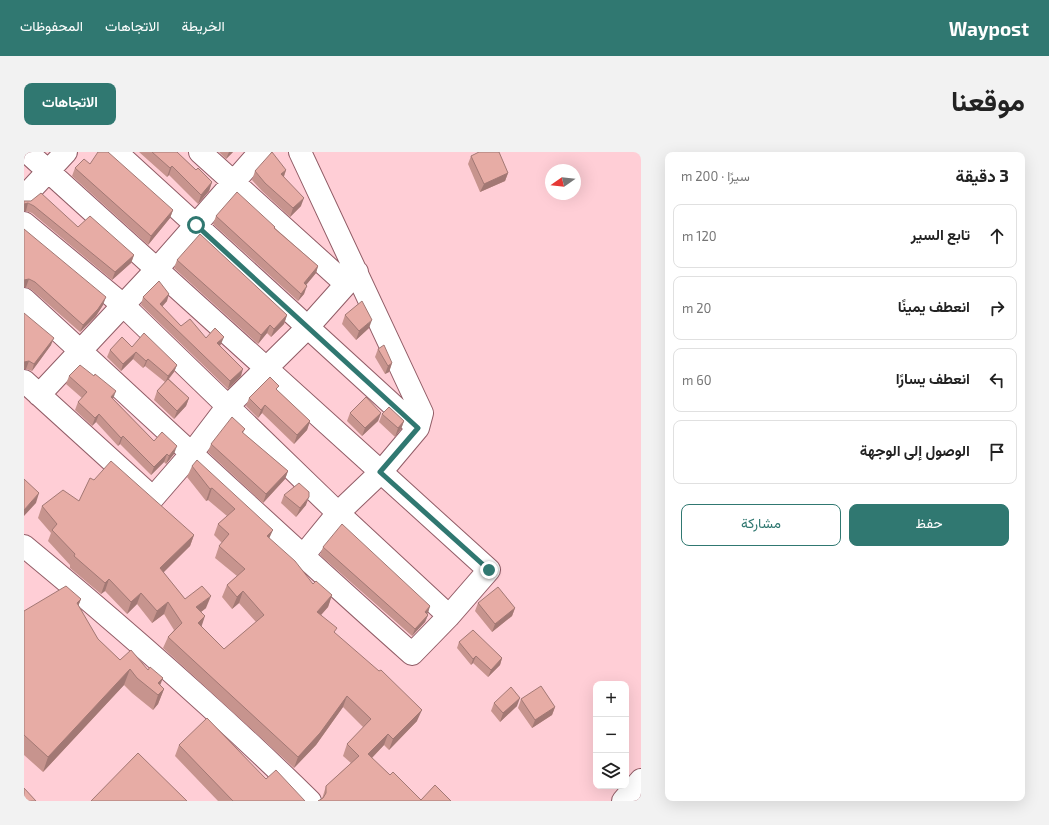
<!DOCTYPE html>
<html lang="ar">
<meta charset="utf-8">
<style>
body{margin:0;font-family:"Exo 2",Vazirmatn,sans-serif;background:#f2f2f2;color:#222;direction:rtl}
.controls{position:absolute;right:12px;bottom:12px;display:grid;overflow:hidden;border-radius:8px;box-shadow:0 4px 16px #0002}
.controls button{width:36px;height:36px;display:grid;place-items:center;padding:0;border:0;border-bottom:1px solid #e0e0e0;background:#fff;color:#222;font:20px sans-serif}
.compass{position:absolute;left:521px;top:12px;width:36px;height:36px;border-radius:50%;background:#fff;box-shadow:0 4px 16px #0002;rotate:256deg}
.stop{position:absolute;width:12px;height:12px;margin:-9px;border:3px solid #307871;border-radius:50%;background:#fff}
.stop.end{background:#307871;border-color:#fff;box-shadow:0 1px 4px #0008}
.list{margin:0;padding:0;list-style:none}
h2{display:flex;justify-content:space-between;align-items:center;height:52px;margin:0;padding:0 16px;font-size:17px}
h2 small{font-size:13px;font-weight:400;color:#767676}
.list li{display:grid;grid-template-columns:26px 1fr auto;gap:12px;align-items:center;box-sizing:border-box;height:64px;margin:0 8px 8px;padding:0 8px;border:1px solid #e0e0e0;border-radius:8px}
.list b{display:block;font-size:15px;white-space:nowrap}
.list em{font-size:13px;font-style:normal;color:#767676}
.actions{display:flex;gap:8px;padding:12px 16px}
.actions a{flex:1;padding:9px 0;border:1px solid #307871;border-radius:8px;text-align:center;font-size:14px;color:#307871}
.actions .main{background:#307871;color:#fff}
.icon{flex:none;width:22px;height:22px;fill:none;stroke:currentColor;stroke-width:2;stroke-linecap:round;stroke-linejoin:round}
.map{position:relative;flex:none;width:617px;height:649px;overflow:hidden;direction:ltr;border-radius:8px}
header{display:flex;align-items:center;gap:24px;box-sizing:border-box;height:56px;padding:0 20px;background:#307871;color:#fff}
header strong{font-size:19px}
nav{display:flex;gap:22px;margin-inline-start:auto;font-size:14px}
.intro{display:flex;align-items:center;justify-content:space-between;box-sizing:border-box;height:96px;padding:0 24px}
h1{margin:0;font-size:28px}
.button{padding:10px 18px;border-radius:8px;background:#307871;color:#fff;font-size:14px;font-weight:700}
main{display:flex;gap:24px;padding:0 24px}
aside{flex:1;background:#fff;border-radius:8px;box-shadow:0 4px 16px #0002}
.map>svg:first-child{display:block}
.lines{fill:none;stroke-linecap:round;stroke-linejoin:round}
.minor-casing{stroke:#915c66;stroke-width:24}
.minor{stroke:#fff;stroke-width:22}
.wall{fill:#c7948e}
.shaded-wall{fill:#a27874}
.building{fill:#e7aca5;stroke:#a27874}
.route{stroke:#307871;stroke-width:5}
</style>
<header>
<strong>Waypost</strong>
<nav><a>الخريطة</a><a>الاتجاهات</a><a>المحفوظات</a></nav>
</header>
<div class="intro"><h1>موقعنا</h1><a class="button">الاتجاهات</a></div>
<main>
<aside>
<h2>3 دقيقة<small>سيرًا · 200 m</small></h2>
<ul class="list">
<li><svg class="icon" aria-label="ahead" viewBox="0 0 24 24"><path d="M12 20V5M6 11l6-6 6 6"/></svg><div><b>تابع السير</b></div><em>120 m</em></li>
<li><svg class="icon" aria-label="right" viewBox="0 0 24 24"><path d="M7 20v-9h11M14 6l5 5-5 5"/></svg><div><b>انعطف يمينًا</b></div><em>20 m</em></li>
<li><svg class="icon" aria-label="left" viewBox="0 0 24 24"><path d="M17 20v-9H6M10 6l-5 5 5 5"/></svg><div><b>انعطف يسارًا</b></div><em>60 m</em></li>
<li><svg class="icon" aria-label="arrive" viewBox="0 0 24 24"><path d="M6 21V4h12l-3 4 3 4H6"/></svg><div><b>الوصول إلى الوجهة</b></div></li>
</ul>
<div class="actions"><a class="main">حفظ</a><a>مشاركة</a></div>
</aside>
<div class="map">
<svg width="617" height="649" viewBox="0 0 617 649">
<rect width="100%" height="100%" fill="#ffced6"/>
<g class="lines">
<defs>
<path id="minor" d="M3 0 357 320 314 361 278 405
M92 0 394 276
M176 0 322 132
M0 45 42 0
M0 71 99 153 314 361 425 464 465 418 357 320 394 276 398 261 276 0
M0 147C129 265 257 386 388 502L425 464
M0 229 129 346 168 301 203 255 283 176 333 120
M15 243 133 117 236 0
M0 394C98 475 195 560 286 649
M599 649 617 628"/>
</defs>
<use href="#minor" class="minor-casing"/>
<use href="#minor" class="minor"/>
</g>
<path class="wall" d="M115 0H153L172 18 188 30 185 39 174 52 145 23 143 25Z
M195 0H209L202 7Z
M447 4 484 21 481 29 456 40 444 12Z
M66 12 149 58 146 66 124 93 48 24 51 16Z
M262 18 260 25 277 54 266 65 238 39 228 28 231 19Z
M0 49 110 103 107 111 88 128 8 61 2 59Z
M192 64 251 75V76L294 114 292 121 282 133 280 142 274 149 189 72Z
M0 77 79 153 72 164 56 180 8 138 2 135H0Z
M153 108 263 163 260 172 247 185 243 181 234 192 150 116Z
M119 145 143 149 138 155 157 174 182 186 197 192 196 194 217 224 204 237 117 153Z
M0 161 27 193 8 219 2 217H0Z
M321 163 345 176 332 188 318 172Z
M108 195 153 213 150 220 145 227 165 246 162 254 150 267 130 248 133 239 141 230 121 214 119 216 109 207 97 219 83 205 86 198Z
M354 197 368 211 365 220 361 222 351 205Z
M45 224 89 247 130 289 150 302 142 312 140 310 127 323 96 292 94 294 72 270 68 274 51 258 54 250 58 246 42 232Z
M253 238 286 269 283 278 270 292 238 261 234 266 222 254 225 246Z
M326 261H357L354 269 338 284 323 269Z
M358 262 380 269 377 277 371 285 355 270Z
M221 277 219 281 264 319 261 327 239 351 184 300 187 292Z
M168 314 245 387 289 432 308 443 304 455 297 463 311 481 393 569 365 598 360 593 348 606 366 623 397 648 427 649 298 647 302 634 327 611 319 604 323 592 340 576 319 555 292 593 270 616 139 496 144 485 150 478 140 462 128 471 113 452 103 462 81 439 77 442 46 416V413L24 389 27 381 14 366 18 354 55 349 170 383 166 394 139 420 161 447 182 456 177 460V474L200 497 232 470 215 451 208 457 198 445 203 433 213 424 191 406 195 394 198 391 190 383 194 372 203 364 184 348 182 349 163 325Z
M260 343 282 353 272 365 257 351Z
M299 395 406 454 403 462 404 463 401 470 388 484 296 403Z
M57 447 54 454 74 487 96 508 136 533 140 537 134 552 129 558 108 541 100 533 19 620 0 603V459Z
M454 451 491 456 488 464 468 480 451 459Z
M435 490 478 506 476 513 464 525 449 511 447 513 433 496Z
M497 547 531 555 528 563 508 576 494 556Z
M470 551 493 554 476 570 467 559Z
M155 593 242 627 281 649H194L151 604Z"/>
<path class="shaded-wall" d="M205 0H209L202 7Z
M148 14 145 23 143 25 146 16Z
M262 18 259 26 257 22Z
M484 21 481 29 456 40 460 32Z
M188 30 185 39 174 52 177 43Z
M280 46 277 54 266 65 269 56Z
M4 51 2 59H0V52Z
M149 58 146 66 124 93 127 84Z
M110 103 107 111 88 128 91 120Z
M294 114 292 121 277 139 280 131Z
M5 127 2 135H0V128Z
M283 134 280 142 274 149 277 142Z
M145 142 143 149 133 160 136 152Z
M82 145 79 153 72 164 56 180 59 173Z
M263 163 260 172 247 185 250 177Z
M348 168 345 176 332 188 335 179Z
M246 173 243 181 234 192 237 183Z
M200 185 197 192 190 199 193 191Z
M30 186 27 193 8 219 10 212Z
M112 200 109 207 97 219 99 212Z
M124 207 121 214 119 216 122 209Z
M5 209 2 217H0V210Z
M368 211 365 220 361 222 364 214Z
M153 213 150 220 141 231 144 224Z
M219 217 217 224 204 237 206 229Z
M92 239 89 247 87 245Z
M165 246 162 254 150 267 153 259Z
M241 253 238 261 234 266 237 258Z
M357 261 354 269 338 284 341 276Z
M75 262 72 270 68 274 71 266Z
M286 269 283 278 270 292 273 283Z
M380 269 377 277 371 285 374 276Z
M99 284 96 292 94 294 97 286Z
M153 294 150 302 142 312 145 304Z
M143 302 140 310 127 323 130 315Z
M264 319 261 327 239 351 242 342Z
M188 336 184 348 182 349 186 337Z
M15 341 12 351 0 364V358Z
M285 345 282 353 272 365 276 356Z
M249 378 244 389 243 384Z
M170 383 166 394 132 428 136 416Z
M85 427 81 439 77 442 81 431Z
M219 439 215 451 208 457 213 445Z
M117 441 113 452 103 462 107 450Z
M308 443 304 455 289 472 293 460Z
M187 444 182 456 168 467 172 455Z
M57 447 51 462 53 451Z
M144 450 140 462 128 471 133 459Z
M406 454 404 461 398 467 401 460Z
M491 456 488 464 468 480 471 472Z
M404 463 401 470 388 484 391 477Z
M181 464 177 476 174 471Z
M452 504 449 511 447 513 449 507Z
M478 506 476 513 464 525 467 518Z
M106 517 100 533 19 620 24 605Z
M139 526 133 541 134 531Z
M140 537 134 552 129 558 134 543Z
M323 544 319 555 292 593 270 616 274 605Z
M496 546 493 554 476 570 479 561Z
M531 555 528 563 508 576 511 568Z
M398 558 393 569 365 598 369 587Z
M364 582 360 593 340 614 344 602Z"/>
<path class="building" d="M74 0H84L149 58 127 84 51 16 60 7 66 12Z
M128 0H153L172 18 174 16 188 30 177 43 148 14 146 16Z
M248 0 262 18 257 22 280 46 269 56 241 31 231 19Z
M455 0H475L484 21 460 32 447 4Z
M213 40 251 75 250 76 294 114 280 131 283 134 277 142 192 64Z
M17 41 54 75 66 64 110 103 91 120 10 54 4 51 0 52V49H7Z
M0 77 82 145 74 157 59 173 11 130 5 127 0 128Z
M176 82 263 163 250 177 246 173 237 183 153 108Z
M135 129 145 142 136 152 157 174 166 167 182 186 191 176 200 185 193 191 219 217 206 229 119 145Z
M338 149 348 168 335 179 321 163Z
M0 161 30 186 10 212 5 209 0 210Z
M120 181 153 213 144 224 124 207 122 209 112 200 99 212 86 198 98 185 108 195Z
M360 193 368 211 364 214 354 197Z
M56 213 70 224 71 222 92 239 87 245 130 289 138 280 153 294 145 304 143 302 130 315 99 284 97 286 75 262 71 266 54 250 63 240 45 224Z
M246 225 255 234 252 237 286 269 273 283 241 253 237 258 225 246Z
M144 227 165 246 153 259 133 239Z
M342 245 357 261 341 276 326 261Z
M365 255 380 269 374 276 358 262Z
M208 265 221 277 218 280 264 319 242 342 187 292Z
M173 308 249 378 243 384 271 409 289 432 292 429 308 443 293 460 313 476 310 480 355 519 357 518 398 558 369 587 364 582 344 602 366 623 369 620 397 648 411 633 427 649H294L299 646 302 641V634L335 604 323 592 347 567 323 544 296 581 274 605 144 485 158 471 144 450 133 459 117 441 107 450 85 427 81 431 50 404 51 402 28 378 33 372 18 354 39 338 55 349 66 326 70 328 87 309 170 383 136 416 161 447 178 434 187 444 172 455 181 464 174 471 200 497 240 463 219 439 213 445 203 433 221 417 195 394 205 382 194 372 211 357 188 336 186 337 168 314Z
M0 327 15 341 0 358Z
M275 331 285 340V345L276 356 260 343Z
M318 372 406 454 401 460 404 463 391 477 299 395Z
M42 434 57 447 53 451 74 487 96 508 107 498 124 518 126 515 139 526 134 531 140 537 134 543 113 526 106 517 24 605 0 583V459Z
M474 435 491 456 471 472 454 451Z
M449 478 478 506 467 518 452 504 449 507 435 490Z
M517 534 531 555 511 568 497 547Z
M487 535 496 546 479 561 470 551Z
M183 566 242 627 252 618 281 649H209L155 593Z
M114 601 163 649H67Z
M0 636 12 649H0Z"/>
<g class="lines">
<path class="route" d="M172 73 394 276 356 320 465 418"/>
</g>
</svg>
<div class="controls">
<button>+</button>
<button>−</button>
<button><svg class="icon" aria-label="layers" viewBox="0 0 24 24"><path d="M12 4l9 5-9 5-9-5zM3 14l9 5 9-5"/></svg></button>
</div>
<svg class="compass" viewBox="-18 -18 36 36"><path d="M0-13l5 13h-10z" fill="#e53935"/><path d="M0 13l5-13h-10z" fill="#767676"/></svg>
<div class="stop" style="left:172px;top:73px"></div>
<div class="stop end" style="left:465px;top:418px"></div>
</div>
</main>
